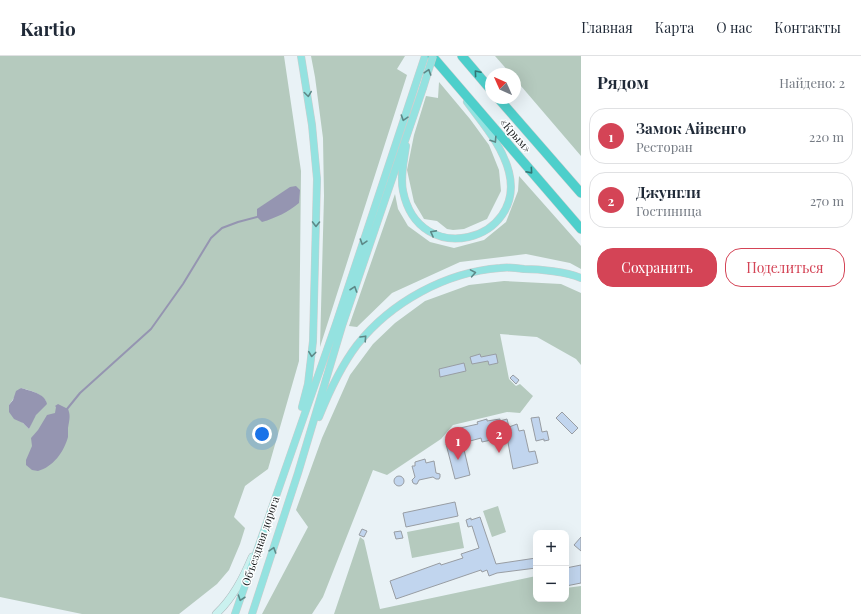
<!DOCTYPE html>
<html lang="ru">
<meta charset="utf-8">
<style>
body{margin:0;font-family:"Playfair Display",serif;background:#f6f6f7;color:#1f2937}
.controls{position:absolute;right:12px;bottom:12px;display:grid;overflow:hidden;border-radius:8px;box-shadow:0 4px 16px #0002}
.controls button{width:36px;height:36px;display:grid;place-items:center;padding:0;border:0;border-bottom:1px solid #e0e1e3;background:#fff;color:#1f2937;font:20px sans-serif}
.compass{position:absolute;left:485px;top:12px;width:36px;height:36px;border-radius:50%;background:#fff;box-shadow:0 4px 16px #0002;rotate:315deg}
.you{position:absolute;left:262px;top:378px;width:14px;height:14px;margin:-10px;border:3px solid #fff;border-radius:50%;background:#1a73e8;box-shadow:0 0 0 6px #1a73e833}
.badge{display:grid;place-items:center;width:26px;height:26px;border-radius:50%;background:#d44456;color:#fff;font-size:13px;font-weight:700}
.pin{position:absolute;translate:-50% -33px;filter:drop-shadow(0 1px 2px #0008)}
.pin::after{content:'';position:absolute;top:21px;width:14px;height:12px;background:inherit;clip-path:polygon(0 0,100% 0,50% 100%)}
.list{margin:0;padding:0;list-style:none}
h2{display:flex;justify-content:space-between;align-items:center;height:52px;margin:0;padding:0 16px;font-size:17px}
h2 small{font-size:13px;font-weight:400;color:#747a83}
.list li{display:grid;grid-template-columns:26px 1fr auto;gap:12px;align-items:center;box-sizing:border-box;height:56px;margin:0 8px 8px;padding:0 8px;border:1px solid #e0e1e3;border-radius:16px}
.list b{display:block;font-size:15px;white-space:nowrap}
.list p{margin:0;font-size:13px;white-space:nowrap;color:#747a83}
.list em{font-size:13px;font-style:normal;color:#747a83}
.actions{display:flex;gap:8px;padding:12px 16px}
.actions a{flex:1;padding:9px 0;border:1px solid #d44456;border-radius:16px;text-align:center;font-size:14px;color:#d44456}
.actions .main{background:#d44456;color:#fff}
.map{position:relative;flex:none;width:581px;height:558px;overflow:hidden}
header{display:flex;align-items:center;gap:24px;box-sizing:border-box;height:56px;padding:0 20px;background:#fff;border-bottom:1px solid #e0e1e3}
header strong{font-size:19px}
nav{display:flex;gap:22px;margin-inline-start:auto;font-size:14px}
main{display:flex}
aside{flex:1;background:#fff}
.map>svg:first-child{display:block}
.green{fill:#b5cabe;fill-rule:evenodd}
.water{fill:#9595b1}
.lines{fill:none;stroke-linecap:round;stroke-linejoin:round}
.stream{stroke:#9595b1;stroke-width:2}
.building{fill:#c1d5ee;stroke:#989da3}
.secondary-casing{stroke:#adb6ba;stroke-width:8}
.primary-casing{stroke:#cccdcd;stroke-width:8}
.motorway-casing{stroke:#cccdcd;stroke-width:10}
.secondary{stroke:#caf1ef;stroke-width:7}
.primary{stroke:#94e2e0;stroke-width:7}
.motorway{stroke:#4dcfcb;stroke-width:9}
.primary-bridge-casing{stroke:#cccdcd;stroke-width:8;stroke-linecap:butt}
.primary-bridge{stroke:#94e2e0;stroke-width:7}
.oneway{stroke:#5c8887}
.oneway2{stroke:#327473}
.labels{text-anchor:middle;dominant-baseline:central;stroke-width:3;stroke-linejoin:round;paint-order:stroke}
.street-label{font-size:11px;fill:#171a1b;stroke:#fcfeff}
</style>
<header>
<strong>Kartio</strong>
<nav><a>Главная</a><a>Карта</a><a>О нас</a><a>Контакты</a></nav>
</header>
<main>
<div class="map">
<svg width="581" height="558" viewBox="0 0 581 558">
<rect width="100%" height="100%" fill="#e9f2f6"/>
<path class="green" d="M0 0H284L301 115 299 305 268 413 245 430 234 461 245 472 240 488 229 514 217 528 179 558H82L0 541ZM21 332C31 335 39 336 46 345L34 361 29 373 23 367 9 349Z
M311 0H405L397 13 407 19 320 291 324 140 323 82 315 21Z
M495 0H581V100L515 23V18H511Z
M439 26 470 63 489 89 499 114 501 135 487 163 464 173 453 174 447 173 437 165 424 163 414 146 407 114 414 79 426 40 438 42Z
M519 120 581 190V213L570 207 526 198 460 206 392 237 357 271 349 270 395 138 398 153 408 170 430 186 454 192 484 184 506 166 518 135Z
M504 225 561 228 581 237V309L576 303 537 281 500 278 509 323 516 330 520 328 533 340 520 357 507 356 453 369 441 383 387 419 373 414 323 541 312 558H262L308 471 296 454 322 382 350 319 373 288 395 267 425 245 469 229Z
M498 450 506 476 492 481 483 455Z
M459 466 464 492 412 502 407 476Z
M360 481 364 484 380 553 536 520V543H566V532L581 530V558H334Z"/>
<path class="water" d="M296 130 300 134 299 147C288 156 276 162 262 166L257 161V153L290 131Z
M21 332C30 335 45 337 47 348L36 359 29 373 23 367 14 363 9 356V349L13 344 16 335Z
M58 348 68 353C71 360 69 365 68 372 68 375 68 378 68 381 64 396 53 411 38 415L32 414 26 409V404L32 390 31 382 38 374 47 359 55 357 56 351 55 350Z"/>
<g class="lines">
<path class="stream" d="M67 353 80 337 151 273 183 228 211 182 222 172 238 166 257 161"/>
</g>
<path class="building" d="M480 298 481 301 496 298 498 307 489 309 488 305 472 308 470 301Z
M464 307 466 315 440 321 439 313Z
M513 319 519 324 516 328 510 322Z
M562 356 578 372 572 378 556 362Z
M539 361 542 376 547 375 549 384 544 385V383L536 385 531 362Z
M487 363V365L500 363V365L507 363 509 371 517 368 519 375 524 374 529 396 535 395 538 407 513 413 506 376 490 380 491 384 482 386 481 382 463 387 460 372 478 368 477 366Z
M462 385 470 419 455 423 446 388Z
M425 403 426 407 434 405 436 417 440 418V421L439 423H436L433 421 419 424 417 428H415L413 427 412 424 415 421 412 410H415V406Z
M394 425a5 5 0 1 1 10 0a5 5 0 1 1-10 0Z
M455 446 458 460 406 471 403 457Z
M480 461 496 508 536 502V512L497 517 489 520 487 514 482 516 481 514 396 543 390 525 440 507 441 509 463 502 461 498 479 492 472 470 468 471 466 464 471 462V464Z
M362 473 367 475 364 481 359 479Z
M401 475 403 482 396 483 394 476Z
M581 481V495L574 489Z
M581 509V527L566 530V512Z"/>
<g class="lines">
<defs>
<path id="secondary" d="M216 558C233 542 243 522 252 501"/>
<path id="primary" d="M301 0 312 69 317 123 313 285 308 328 302 351
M406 90C404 105 400 120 403 135 419 214 526 185 509 116 502 89 483 68 467 46
M319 361C329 336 341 310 357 289 391 246 446 216 500 212 508 211 517 212 524 213 540 213 567 216 581 222
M235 558 336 268 425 0
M252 558 298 417 342 270 423 32"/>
<path id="motorway" d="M432 0 581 173
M462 0 491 34
M498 42 581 137"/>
</defs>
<use href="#secondary" class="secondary-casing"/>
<use href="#primary" class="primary-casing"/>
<use href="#motorway" class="motorway-casing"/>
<use href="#secondary" class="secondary"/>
<use href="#primary" class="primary"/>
<use href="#motorway" class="motorway"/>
<defs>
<path id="primary-bridge" d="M423 32 433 0"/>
</defs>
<use href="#primary-bridge" class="primary-bridge-casing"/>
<use href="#primary-bridge" class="primary-bridge"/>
</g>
<defs><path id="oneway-chevron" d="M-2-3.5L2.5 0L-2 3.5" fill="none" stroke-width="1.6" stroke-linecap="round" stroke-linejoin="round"/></defs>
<g class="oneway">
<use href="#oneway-chevron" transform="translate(428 16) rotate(-72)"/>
<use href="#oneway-chevron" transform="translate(308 38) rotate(82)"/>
<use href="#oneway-chevron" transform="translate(404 62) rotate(108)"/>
<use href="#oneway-chevron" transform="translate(494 84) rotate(57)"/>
<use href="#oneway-chevron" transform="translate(316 168) rotate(91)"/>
<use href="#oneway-chevron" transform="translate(433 177) rotate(-152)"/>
<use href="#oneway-chevron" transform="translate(363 186) rotate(108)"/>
<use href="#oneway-chevron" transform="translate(473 217) rotate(-10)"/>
<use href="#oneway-chevron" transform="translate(354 233) rotate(-71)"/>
<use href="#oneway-chevron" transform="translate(364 282) rotate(-47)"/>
<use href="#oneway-chevron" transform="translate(312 298) rotate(97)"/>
<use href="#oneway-chevron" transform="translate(273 494) rotate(-72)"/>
<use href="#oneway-chevron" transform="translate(241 542) rotate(109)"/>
</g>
<g class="oneway2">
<use href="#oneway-chevron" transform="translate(477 17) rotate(-130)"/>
<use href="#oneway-chevron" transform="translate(530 115) rotate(49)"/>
</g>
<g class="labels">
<g class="street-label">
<text transform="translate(516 79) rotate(49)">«Крым»</text>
<text transform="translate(260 485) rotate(-71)">Объездная дорога</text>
</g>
</g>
</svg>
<div class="controls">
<button>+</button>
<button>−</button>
</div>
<svg class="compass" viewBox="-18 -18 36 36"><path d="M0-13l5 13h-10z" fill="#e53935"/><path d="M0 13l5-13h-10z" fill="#747a83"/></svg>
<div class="you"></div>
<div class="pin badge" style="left:458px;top:404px">1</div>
<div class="pin badge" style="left:499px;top:397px">2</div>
</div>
<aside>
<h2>Рядом<small>Найдено: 2</small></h2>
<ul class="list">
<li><span class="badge">1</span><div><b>Замок Айвенго</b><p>Ресторан</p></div><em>220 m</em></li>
<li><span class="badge">2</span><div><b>Джунгли</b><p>Гостиница</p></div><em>270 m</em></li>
</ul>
<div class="actions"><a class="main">Сохранить</a><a>Поделиться</a></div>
</aside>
</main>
